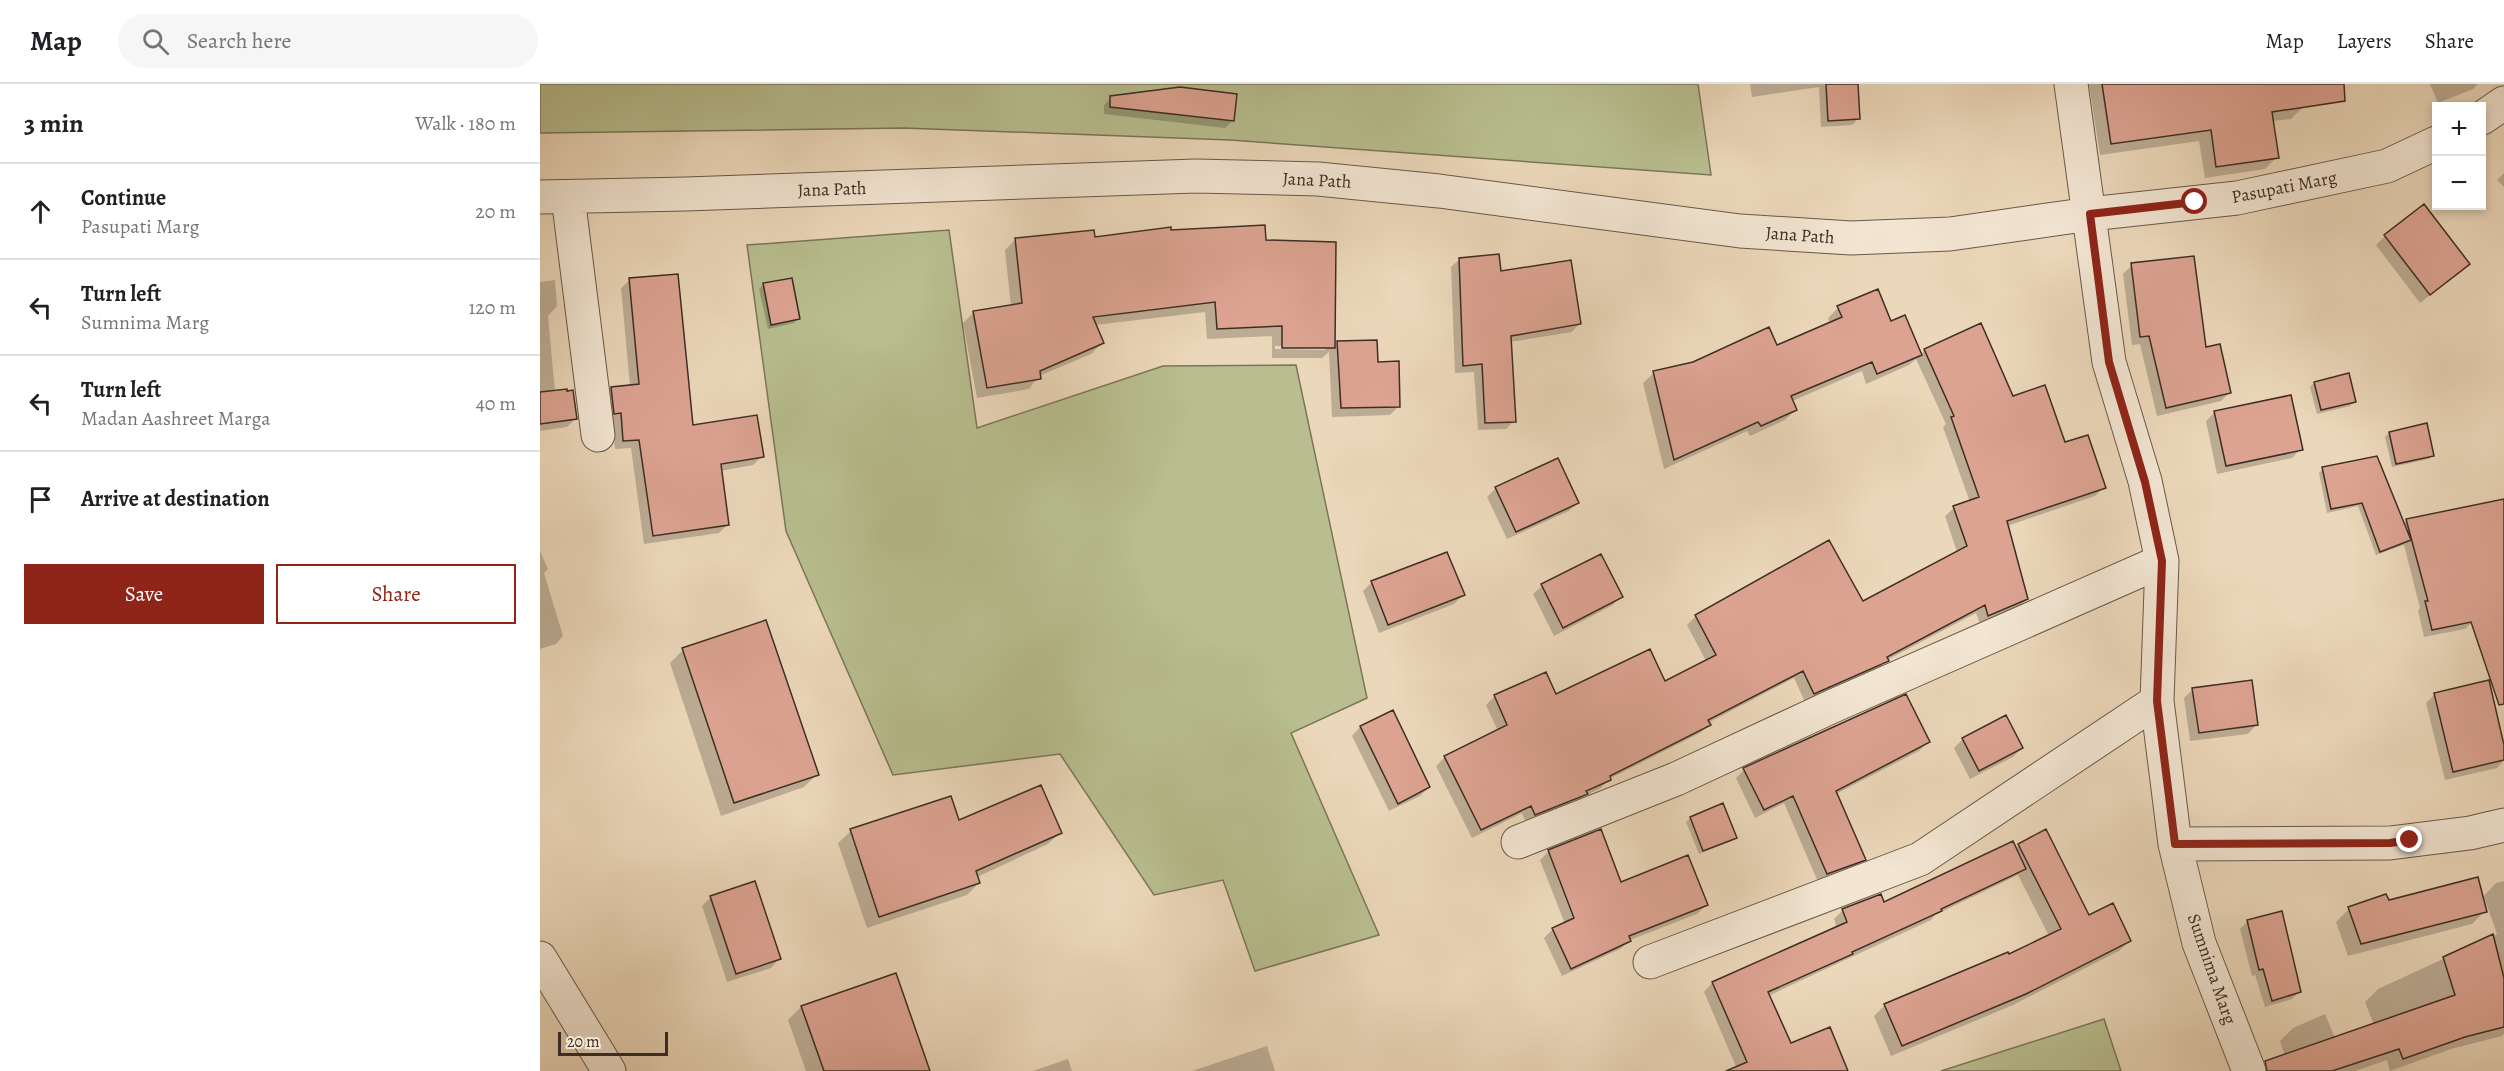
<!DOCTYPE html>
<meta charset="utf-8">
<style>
body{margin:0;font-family:Alegreya,serif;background:#f6f6f6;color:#202124}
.controls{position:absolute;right:18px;top:18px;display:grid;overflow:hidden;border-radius:0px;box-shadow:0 3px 9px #0003}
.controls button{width:54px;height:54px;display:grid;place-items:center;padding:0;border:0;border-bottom:2px solid #e0e0e0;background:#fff;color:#202124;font:30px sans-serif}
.scale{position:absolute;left:18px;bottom:15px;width:110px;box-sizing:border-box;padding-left:6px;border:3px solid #3e2d25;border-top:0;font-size:16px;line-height:21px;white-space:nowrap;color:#3e2d25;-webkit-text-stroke:4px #f2e5d2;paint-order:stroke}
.stop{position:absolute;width:18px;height:18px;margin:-14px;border:4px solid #8f2418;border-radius:50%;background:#fff}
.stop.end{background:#8f2418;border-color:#fff;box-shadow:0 2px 6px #0008}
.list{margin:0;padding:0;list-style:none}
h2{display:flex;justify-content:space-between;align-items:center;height:78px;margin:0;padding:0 24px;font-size:26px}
h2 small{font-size:20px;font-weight:400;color:#757577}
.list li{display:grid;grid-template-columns:39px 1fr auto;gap:18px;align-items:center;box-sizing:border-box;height:96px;padding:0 24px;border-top:2px solid #e0e0e0}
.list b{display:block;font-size:22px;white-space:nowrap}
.list p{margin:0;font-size:20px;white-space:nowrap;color:#757577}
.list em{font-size:20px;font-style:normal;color:#757577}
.actions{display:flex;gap:12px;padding:18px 24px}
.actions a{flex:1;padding:14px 0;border:2px solid #8f2418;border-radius:0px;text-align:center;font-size:21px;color:#8f2418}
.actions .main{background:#8f2418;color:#fff}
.icon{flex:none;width:33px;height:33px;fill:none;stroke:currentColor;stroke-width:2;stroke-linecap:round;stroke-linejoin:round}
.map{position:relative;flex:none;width:1964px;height:987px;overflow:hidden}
header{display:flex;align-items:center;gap:36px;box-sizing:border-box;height:84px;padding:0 30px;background:#fff;border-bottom:2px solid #e0e0e0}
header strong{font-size:28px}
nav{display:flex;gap:33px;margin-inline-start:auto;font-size:21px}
.search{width:420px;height:54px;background:#f6f6f6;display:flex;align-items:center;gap:15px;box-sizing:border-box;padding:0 21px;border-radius:33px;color:#757577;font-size:22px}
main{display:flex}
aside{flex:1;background:#fff}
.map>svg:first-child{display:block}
.green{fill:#b8be8f;stroke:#7b765a;stroke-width:1.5}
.shadow{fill:#0003;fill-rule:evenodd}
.building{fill:#dca391;stroke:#3e2d25;stroke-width:1.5}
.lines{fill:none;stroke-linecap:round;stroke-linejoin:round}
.minor-casing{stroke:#69584a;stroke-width:35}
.minor{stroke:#f2e5d2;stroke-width:33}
.route{stroke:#8f2418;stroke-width:8}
.labels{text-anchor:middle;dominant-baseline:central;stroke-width:4.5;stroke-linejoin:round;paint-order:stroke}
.street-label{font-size:18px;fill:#3e2d25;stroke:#f2e5d2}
</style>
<header>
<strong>Map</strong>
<div class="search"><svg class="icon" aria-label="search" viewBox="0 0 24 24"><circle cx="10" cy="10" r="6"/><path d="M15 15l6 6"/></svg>Search here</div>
<nav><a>Map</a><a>Layers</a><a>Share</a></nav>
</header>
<main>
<aside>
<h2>3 min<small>Walk · 180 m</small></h2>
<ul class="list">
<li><svg class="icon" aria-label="ahead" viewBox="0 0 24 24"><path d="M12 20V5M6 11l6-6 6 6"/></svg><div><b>Continue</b><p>Pasupati Marg</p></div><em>20 m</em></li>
<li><svg class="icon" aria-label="left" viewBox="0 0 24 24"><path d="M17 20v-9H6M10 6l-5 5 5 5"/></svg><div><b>Turn left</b><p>Sumnima Marg</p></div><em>120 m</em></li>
<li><svg class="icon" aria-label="left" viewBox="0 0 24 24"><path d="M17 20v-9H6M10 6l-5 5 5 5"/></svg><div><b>Turn left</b><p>Madan Aashreet Marga</p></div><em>40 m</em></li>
<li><svg class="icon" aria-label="arrive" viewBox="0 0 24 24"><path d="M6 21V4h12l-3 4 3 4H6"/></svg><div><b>Arrive at destination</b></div></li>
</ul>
<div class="actions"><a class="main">Save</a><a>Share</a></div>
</aside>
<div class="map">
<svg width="1964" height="987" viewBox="0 0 1964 987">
<rect width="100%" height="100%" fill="#ebd7b9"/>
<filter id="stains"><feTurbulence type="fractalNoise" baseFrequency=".00333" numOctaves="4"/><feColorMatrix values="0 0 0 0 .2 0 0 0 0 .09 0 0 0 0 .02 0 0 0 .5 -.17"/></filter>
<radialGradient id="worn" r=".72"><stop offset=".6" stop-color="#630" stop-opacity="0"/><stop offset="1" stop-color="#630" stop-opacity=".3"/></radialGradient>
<path class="green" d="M0 0H1158L1171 91 690 56 364 44 0 49Z
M409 146 437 344 623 282 756 281 827 614 751 649 839 851 715 887 683 796 614 811 520 670 353 691 246 447 207 161Z
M1564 935 1581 987H1401Z"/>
<path class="shadow" d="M1210 0H1317L1319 34 1312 41 1281 43 1279 3 1212 13Z
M1549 0H1759L1763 23 1751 35 1732 37 1737 73 1725 85 1665 94 1659 57 1560 71Z
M1890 0H1938L1933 5 1898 19Z
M571 14 692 37 685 44 564 30V21Z
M1964 89V103L1957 96Z
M630 148 724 158 793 263 797 259 837 279 859 322 850 331 792 333 789 268 782 274H732V252L667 255 665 228 555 241 562 259 551 270 499 292 489 305 437 314 423 239 434 228 471 222 465 166 476 155 554 154ZM735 262 785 263V266L735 265Z
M1845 152 1928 180 1880 219 1836 161Z
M920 175 1040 239 1032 248 970 258 974 337 966 345 938 346 934 288 915 289 911 183Z
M1592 181 1664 265 1690 308 1681 317 1617 332 1600 260 1592 261 1583 190Z
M15 196 17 222 8 232 15 308 36 334 27 343 0 347V198Z
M90 196 152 342 222 372 213 381 180 387 188 440 179 449 104 460 91 364 75 365 72 337 63 313 71 304 90 302 81 204Z
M223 201 258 235 254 239 228 245 219 205Z
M1298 224 1351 239 1380 271 1385 266 1472 314 1525 360 1564 403 1555 412 1467 442 1487 515 1478 524 1440 540 1436 529 1347 576 1338 585 1265 618 1254 594 1168 639 1169 640 1160 649 1069 695 1061 704 1044 712 1037 718 986 739 982 729 932 754 896 682 905 673 958 647 946 621 955 612H1015L1124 599 1166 577 1147 541 1156 532 1322 519 1417 468 1405 432 1414 424 1430 418 1403 343 1406 340 1376 275 1369 281 1326 300 1322 287 1252 317 1256 325 1245 336 1210 352 1207 347 1124 385 1103 299 1114 289 1236 263 1290 240 1288 234Z
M1774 299 1815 318 1810 322 1777 330 1770 303Z
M1674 329 1761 365 1752 374 1677 390 1666 337Z
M1849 349 1893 371 1889 375 1852 383 1845 353Z
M1783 385 1863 440 1867 436 1964 416V508L1925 545 1884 553 1878 526 1880 524 1864 461 1836 471 1818 422 1787 429 1779 389Z
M956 404 1038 418 1029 427 967 455 947 413Z
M0 467 8 485 4 489 23 552 16 560 0 565Z
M907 470 923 511 914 520 839 549 823 507 831 499Z
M1060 472 1081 512 1073 521 1014 552 993 510 1002 502Z
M143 566 277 690 264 703 181 732 130 579Z
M1653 605 1716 641 1708 650 1650 657 1644 614Z
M1895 610 1964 667V676L1957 684 1905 696 1886 619Z
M852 628 889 703 880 712 849 727 812 652 820 643Z
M1423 655 1482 664 1473 673 1430 695 1414 664Z
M1388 658 1379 667 1296 710 1324 775 1315 784 1278 798 1244 719 1215 734 1196 694 1204 686Z
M410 714 418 738 521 748 508 760 437 793 439 799 427 811 327 844 298 759 311 747Z
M1150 734 1196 753 1191 757 1159 770 1146 738Z
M1479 761 1549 833 1590 856 1579 867 1473 921 1351 972 1334 932 1345 921 1468 872 1509 852 1478 791 1395 831 1391 836 1228 912 1251 961 1303 987H1198L1164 908 1172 899 1297 844 1294 835 1303 826 1343 820 1475 765Z
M1009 767 1080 800 1166 821 1157 830 1090 856 1080 865 1022 892 1004 854 1013 845 1025 840 1000 776Z
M1964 797V950L1962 952 1911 965 1850 987 1847 976 1815 987H1750L1740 957 1753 944 1785 930 1795 954 1834 941 1825 918 1838 905 1957 850 1944 813 1942 814 1945 827 1932 840 1808 872 1796 838 1809 825 1848 818 1942 814 1956 799Z
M171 813 239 875 231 884 187 898 162 822Z
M1708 837 1759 908 1752 915 1725 923 1715 891 1712 892 1700 845Z
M261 923 389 987H266L248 936Z
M727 962 735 987H652Z
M528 975 532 987H493Z"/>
<path class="building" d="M1286 0H1318L1320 35 1288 37Z
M1562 0H1804L1805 17 1732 28 1739 74 1676 83 1671 46 1571 60Z
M640 3 697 10 694 37 570 23V12Z
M1884 120 1930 180 1890 211 1844 151Z
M725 141 726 156 796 158 795 264H742V242L677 245 675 218 553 233 564 259 500 287 501 295 447 304 433 227 482 219 475 154 554 146 555 153 631 143V146Z
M959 170 961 187 1031 176 1041 240 971 252 976 338 945 339 942 280 923 282 919 174Z
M1654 172 1666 263 1680 260 1691 309 1626 324 1609 252 1600 253 1591 179Z
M138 190 153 341 217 331 224 373 181 380 189 441 113 452 99 356 83 357 81 329 74 330 71 303 99 300 89 194Z
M252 194 260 235 231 241 223 199Z
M1338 205 1351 237 1365 231 1382 271 1337 290 1332 278 1251 312 1257 326 1221 342 1218 338 1134 376 1113 287 1153 278 1229 243 1237 261 1302 233 1297 222Z
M1441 239 1473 312 1505 301 1525 358 1548 351 1566 404 1467 437 1488 515 1448 532 1445 521 1347 573 1349 577 1274 610 1263 587 1168 636 1171 641 1070 692 1071 696 1046 707 1048 710 995 731 991 722 941 746 904 672 967 641 954 611 1006 588 1016 610 1110 565 1125 597 1176 571 1155 531 1289 456 1323 517 1427 462 1413 422 1439 413 1411 333 1414 332 1384 265Z
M837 256 838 278 859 277 860 323 801 324 797 257Z
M1809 289 1816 318 1781 326 1774 298Z
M27 305V307L33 306 37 335 0 340V308Z
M1751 311 1763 366 1686 382 1674 327Z
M1887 339 1894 372 1856 380 1849 348Z
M1837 372 1871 456 1840 468 1822 419 1791 425 1782 383Z
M1018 374 1039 419 976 448 955 403Z
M1964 415V620L1959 621 1931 538 1892 546 1885 517H1888L1866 435Z
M907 468 925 511 848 541 831 497Z
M1061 470 1083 513 1023 544 1001 500Z
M226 536 279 691 194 719 142 564Z
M1712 596 1718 641 1659 649 1652 604Z
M1949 596 1964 661V676L1913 688 1894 609Z
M1366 610 1390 658 1296 707 1326 776 1287 790 1253 712 1224 726 1203 684Z
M853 626 890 703 858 720 820 642Z
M1466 631 1483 664 1439 687 1422 654Z
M501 701 522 749 436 787 440 799 339 833 310 745 411 712 419 736Z
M1183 719 1197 754 1163 767 1150 733Z
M1061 745 1081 798 1148 771 1168 821 1089 852 1091 857 1031 885 1012 844 1034 834 1008 766Z
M1506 745 1549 831 1573 819 1591 857 1486 910 1362 962 1344 920 1468 868 1469 870 1521 845 1478 760Z
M1473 757 1486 785 1401 825 1402 827 1312 868 1313 870 1228 908 1251 959 1290 943 1308 987H1186L1207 978 1172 898 1307 838 1302 825 1341 810 1344 818Z
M1938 793 1947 828 1821 860 1808 823 1846 810 1849 816Z
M215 797 241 875 196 890 170 812Z
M1742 827 1761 908 1732 917 1723 885 1719 886 1707 836Z
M1953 850 1964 894V943L1925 953 1863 975 1859 965 1792 987H1727L1725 977 1915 911 1903 873Z
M356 889 390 987H284L261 922Z"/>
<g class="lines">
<defs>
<path id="minor" d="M1531 0 1569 278 1605 397 1622 477 1617 617 1635 760 1659 859 1709 987
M1942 34 1964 19
M0 113 146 110 656 92 778 95 899 107 1200 147 1311 154 1410 150 1550 130 1697 114 1847 82 1896 59
M28 113 58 351
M978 758 1136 695 1293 622 1622 477
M1635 760 1850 759 1930 749 1964 741
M0 874 69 987
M1110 878 1380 775 1617 617"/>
</defs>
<use href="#minor" class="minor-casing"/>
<use href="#minor" class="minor"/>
</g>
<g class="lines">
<path class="route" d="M1655 118 1550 130 1569 278 1605 398 1622 477 1617 617 1635 760 1850 759 1870 756"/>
</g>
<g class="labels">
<g class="street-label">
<text transform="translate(777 96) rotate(3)">Jana Path</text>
<text transform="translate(1744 103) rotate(-11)">Pasupati Marg</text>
<text transform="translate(292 105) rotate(-2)">Jana Path</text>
<text transform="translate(1260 151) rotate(4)">Jana Path</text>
<text transform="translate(1672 885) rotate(71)">Sumnima Marg</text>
</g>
</g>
<rect width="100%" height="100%" filter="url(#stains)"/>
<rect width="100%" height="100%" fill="url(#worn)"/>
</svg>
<div class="controls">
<button>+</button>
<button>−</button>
</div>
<div class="scale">20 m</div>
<div class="stop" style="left:1655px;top:118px"></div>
<div class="stop end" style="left:1870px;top:756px"></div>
</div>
</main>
